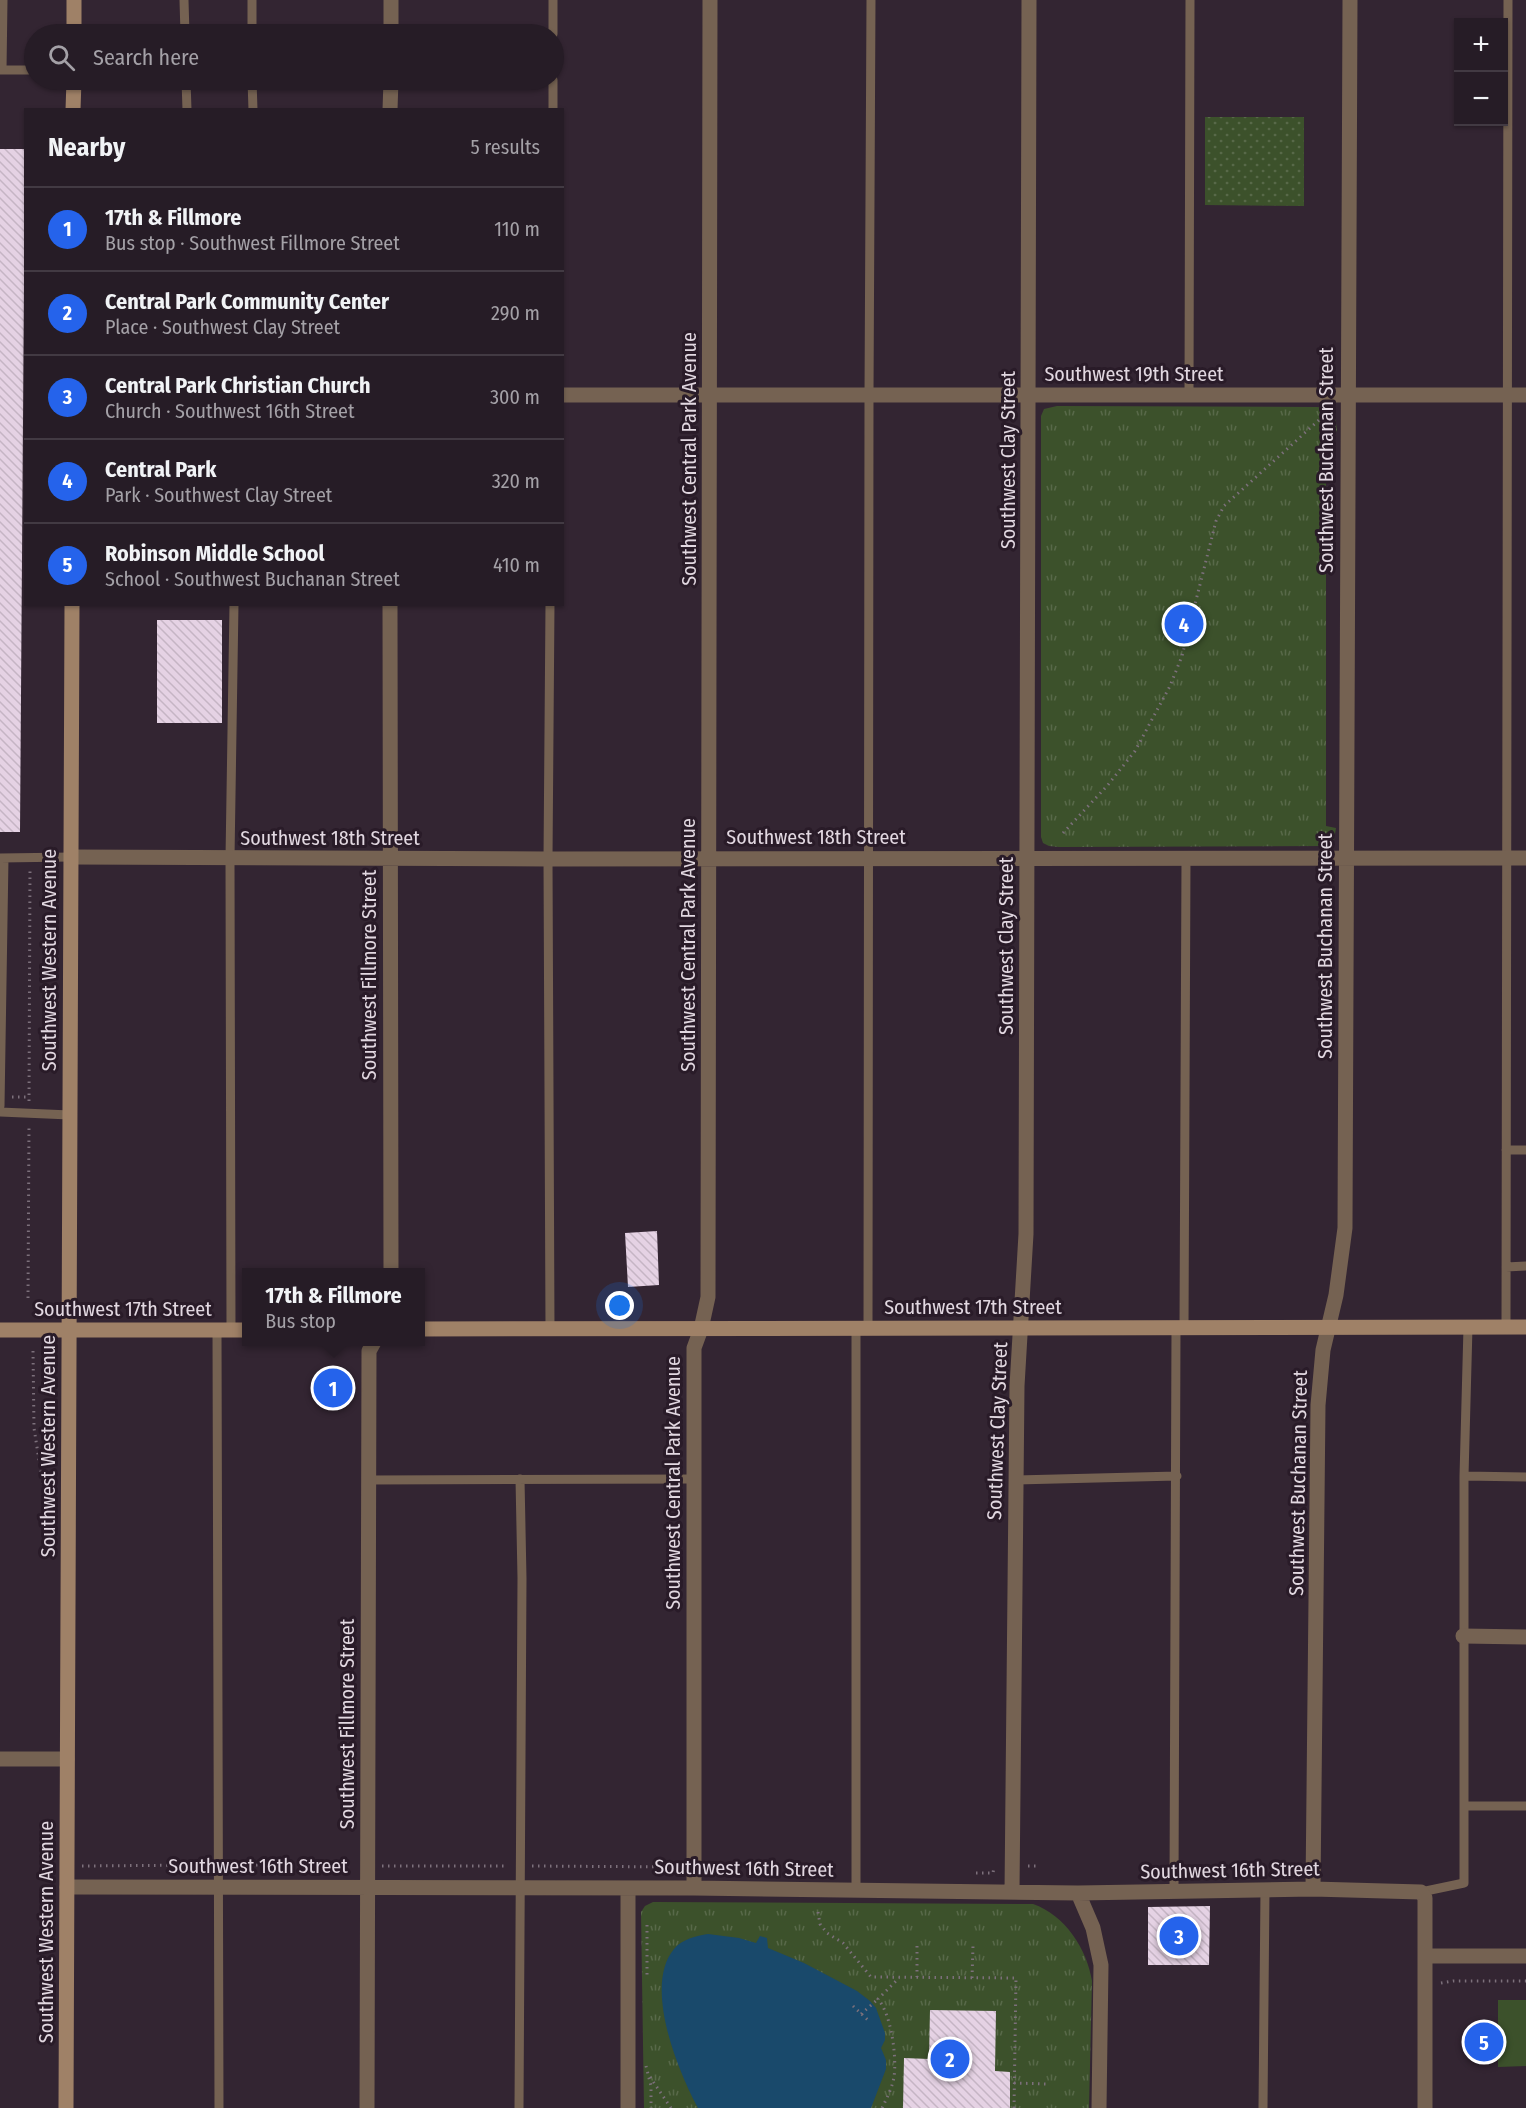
<!DOCTYPE html>
<meta charset="utf-8">
<style>
body{margin:0;font-family:"Fira Sans Condensed",sans-serif;background:#2e252e;color:#f1f3f6}
.controls{position:absolute;right:18px;top:18px;display:grid;overflow:hidden;border-radius:0px;box-shadow:0 2px 4px #0004}
.controls button{width:54px;height:54px;display:grid;place-items:center;padding:0;border:0;border-bottom:2px solid #423a43;background:#261c26;color:#f1f3f6;font:30px sans-serif}
.you{position:absolute;left:620px;top:1306px;width:21px;height:21px;margin:-15px;border:4px solid #fff;border-radius:50%;background:#1a73e8;box-shadow:0 0 0 9px #1a73e833}
.badge{display:grid;place-items:center;width:39px;height:39px;border-radius:50%;background:#2563eb;color:#fff;font-size:20px;font-weight:700}
.pin{position:absolute;translate:-50% -50%;border:3px solid #fff;box-shadow:0 2px 6px #0006}
.popup{position:absolute;left:242px;top:1268px;width:183px;height:78px;box-sizing:border-box;display:grid;place-content:center;border-radius:0px;background:#261c26;filter:drop-shadow(0 2px 4px #0005);font-size:20px;white-space:nowrap;color:#a4a1a7}
.popup b{font-size:22px;color:#f1f3f6}
.popup::after{content:'';position:absolute;left:50%;top:100%;margin-left:-12px;border:12px solid transparent;border-top-color:#261c26}
.list{margin:0;padding:0;list-style:none}
h2{display:flex;justify-content:space-between;align-items:center;height:78px;margin:0;padding:0 24px;font-size:26px}
h2 small{font-size:20px;font-weight:400;color:#a4a1a7}
.list li{display:grid;grid-template-columns:39px 1fr auto;gap:18px;align-items:center;box-sizing:border-box;height:84px;padding:0 24px;border-top:2px solid #423a43}
.list b{display:block;font-size:22px;white-space:nowrap}
.list p{margin:0;font-size:20px;white-space:nowrap;color:#a4a1a7}
.list em{font-size:20px;font-style:normal;color:#a4a1a7}
.icon{flex:none;width:33px;height:33px;fill:none;stroke:currentColor;stroke-width:2;stroke-linecap:round;stroke-linejoin:round}
.map{position:relative;flex:none;width:1526px;height:2108px;overflow:hidden}
.search{position:absolute;background:#261c26;box-shadow:0 2px 4px #0004;left:24px;top:24px;width:540px;height:66px;display:flex;align-items:center;gap:15px;box-sizing:border-box;padding:0 21px;border-radius:33px;color:#a4a1a7;font-size:22px}
.panel{position:absolute;background:#261c26;box-shadow:0 2px 4px #0004;left:24px;top:108px;width:540px;height:498px;border-radius:0px}
.map>svg:first-child{display:block}
.grass{fill:#3c512b}
.park{fill:url(#park-tufts)}
.garden{fill:url(#garden-dots)}
.water{fill:#19496b}
.building{fill:url(#building-back-hatch)}
.lines{fill:none;stroke-linecap:round;stroke-linejoin:round}
.path{stroke:#7c707b;stroke-width:3;stroke-dasharray:1.5 4.5;stroke-linecap:butt}
.lane{stroke:#756252;stroke-width:9}
.street{stroke:#756252;stroke-width:15}
.secondary{stroke:#9f8167;stroke-width:15}
.labels{text-anchor:middle;dominant-baseline:central;stroke-width:6;stroke-linejoin:round;paint-order:stroke}
.street-label{font-size:20px;fill:#e2d8e1;stroke:#291b28}
</style>
<div class="map">
<svg width="1526" height="2108" viewBox="0 0 1526 2108">
<defs>
<pattern id="park-tufts" width="24" height="20" patternUnits="userSpaceOnUse" patternTransform="scale(1.5)"><rect width="24" height="20" fill="#3c512b"/><path d="M3 7l-1-3M5 7V3M7 7l1-3M15 17l-1-3M17 17v-4M19 17l1-3" fill="none" stroke="#586949"/></pattern>
<pattern id="garden-dots" width="8" height="8" patternUnits="userSpaceOnUse" patternTransform="scale(1.5)"><rect width="8" height="8" fill="#3c512b"/><path d="M2 2h.1M6 6h.1" fill="none" stroke="#586949" stroke-width="1.8" stroke-linecap="round"/></pattern>
<pattern id="building-back-hatch" width="6" height="6" patternUnits="userSpaceOnUse" patternTransform="scale(1.5)"><rect width="6" height="6" fill="#e5d2e4"/><path d="M-1 5l2 2M0 0l6 6M5-1l2 2" fill="none" stroke="#c5b5c4"/></pattern>
</defs>
<rect width="100%" height="100%" fill="#332532"/>
<path class="grass" d="M1498 2000H1526V2066L1498 2067Z"/>
<path class="park" d="M1057 406 1317 407 1334 409 1337 430 1335 434 1326 435V826L1336 828 1334 840 1326 846 1059 847 1049 846 1043 843 1041 837V416L1044 409Z
M653 1902 1033 1904C1065 1915 1087 1949 1092 1981L1089 2108H644L641 1912 645 1906Z"/>
<path class="garden" d="M1205 117H1304V206L1205 205Z"/>
<path class="water" d="M708 1934 739 1938 756 1943 760 1936 767 1938 768 1948 804 1963 857 1991 870 2001 876 2008 885 2033V2040L881 2048 886 2060V2069L871 2108H698C678 2071 643 1986 674 1949 682 1939 696 1936 708 1934Z"/>
<path class="building" d="M0 149H25L20 832H0Z
M157 620H222V723H157Z
M657 1231 659 1285 628 1287 625 1233Z
M1210 1906 1209 1965H1148V1907Z
M930 2010 996 2011 995 2071 1010 2072V2108H903L904 2058 929 2059Z"/>
<g class="lines">
<path class="path" d="M1063 833 1107 786 1135 751 1170 686 1182 656 1216 521 1224 506 1319 420
M12 1097H29
M29 1101 30 871
M28 1298 29 1126
M33 1351 34 1428 43 1486
M232 1865H352
M82 1866 205 1865
M382 1866H508
M532 1866 679 1867
M1028 1866H1038
M976 1873H993L994 1867
M818 1912 820 1924 827 1933 843 1943 871 1977 1016 1978 1014 2108
M647 1925V1976
M917 1946V1977
M972 1978 973 1946
M1441 1983 1453 1981H1526
M853 2006 870 2022
M861 2014 878 1999
M646 2066 651 2086V2108
M650 2077 671 2108
M1014 2083 1047 2084
M882 2108C887 2098 892 2088 894 2077 897 2056 891 2014 878 1999L899 1978"/>
<path class="lane" d="M184 0 185 34
M252 0V34
M553 34V0
M0 70H34
M2 70 3 0
M186 80 187 110
M252 80 253 110
M553 110V80
M1189 395 1190 0
M0 858 71 857
M0 1106 4 858
M0 1112 70 1115
M1506 1150H1526
M1506 1267 1526 1266
M1506 1327 1508 0
M1184 1328 1186 859
M550 1329 548 859 550 604
M856 1329V1890
M868 1329 869 395 871 0
M217 1330 219 2108
M231 1330 230 858 234 604
M1464 1476 1526 1477
M369 1480 693 1479
M1016 1480 1177 1476
M1464 1806H1526
M1174 1890 1176 1328
M1421 1892 1464 1883V1476L1468 1327
M519 2108 522 1578 520 1479
M1263 2108 1265 1889"/>
<path class="street" d="M391 34V0
M390 110 391 80
M562 395H1526
M390 604 391 1272
M71 857 548 859 1526 858
M1463 1636 1526 1637
M0 1759H67
M67 1887 694 1888 1078 1893 1313 1889 1421 1892 1425 1898V2108
M694 1888V1348L701 1329 708 1297 710 0
M1313 1889 1318 1405 1323 1350 1336 1295 1345 1228 1350 0
M1012 1892 1017 1386 1026 1234 1029 0
M1078 1893 1093 1928 1101 1965 1099 2108
M1425 1956H1526
M367 2108 369 1351 374 1342
M628 2108V1888"/>
<path class="secondary" d="M74 34V0
M73 110 74 80
M420 1329 1526 1327
M0 1330H246
M66 2108 72 604"/>
</g>
<g class="labels">
<g class="street-label">
<text x="1134" y="374">Southwest 19th Street</text>
<text transform="translate(689 459) rotate(-90)">Southwest Central Park Avenue</text>
<text transform="translate(1008 460) rotate(-90)">Southwest Clay Street</text>
<text transform="translate(1326 460) rotate(-90)">Southwest Buchanan Street</text>
<text x="816" y="837">Southwest 18th Street</text>
<text x="330" y="838">Southwest 18th Street</text>
<text transform="translate(688 945) rotate(-90)">Southwest Central Park Avenue</text>
<text transform="translate(1006 946) rotate(-90)">Southwest Clay Street</text>
<text transform="translate(1325 946) rotate(-90)">Southwest Buchanan Street</text>
<text transform="translate(49 960) rotate(-90)">Southwest Western Avenue</text>
<text transform="translate(369 975) rotate(-90)">Southwest Fillmore Street</text>
<text x="973" y="1307">Southwest 17th Street</text>
<text x="123" y="1309">Southwest 17th Street</text>
<text transform="translate(997 1431) rotate(-88)">Southwest Clay Street</text>
<text transform="translate(48 1446) rotate(-90)">Southwest Western Avenue</text>
<text transform="translate(673 1483) rotate(-90)">Southwest Central Park Avenue</text>
<text transform="translate(1298 1483) rotate(-89)">Southwest Buchanan Street</text>
<text transform="translate(347 1724) rotate(-90)">Southwest Fillmore Street</text>
<text x="258" y="1866">Southwest 16th Street</text>
<text transform="translate(744 1868) rotate(1)">Southwest 16th Street</text>
<text transform="translate(1230 1870) rotate(-1)">Southwest 16th Street</text>
<text transform="translate(46 1932) rotate(-90)">Southwest Western Avenue</text>
</g>
</g>
</svg>
<div class="controls">
<button>+</button>
<button>−</button>
</div>
<div class="you"></div>
<div class="pin badge" style="left:333px;top:1388px">1</div>
<div class="popup"><b>17th &amp; Fillmore</b>Bus stop</div>
<div class="pin badge" style="left:950px;top:2059px">2</div>
<div class="pin badge" style="left:1179px;top:1936px">3</div>
<div class="pin badge" style="left:1184px;top:624px">4</div>
<div class="pin badge" style="left:1484px;top:2042px">5</div>
<div class="search"><svg class="icon" aria-label="search" viewBox="0 0 24 24"><circle cx="10" cy="10" r="6"/><path d="M15 15l6 6"/></svg>Search here</div>
<section class="panel">
<h2>Nearby<small>5 results</small></h2>
<ul class="list">
<li><span class="badge">1</span><div><b>17th &amp; Fillmore</b><p>Bus stop · Southwest Fillmore Street</p></div><em>110 m</em></li>
<li><span class="badge">2</span><div><b>Central Park Community Center</b><p>Place · Southwest Clay Street</p></div><em>290 m</em></li>
<li><span class="badge">3</span><div><b>Central Park Christian Church</b><p>Church · Southwest 16th Street</p></div><em>300 m</em></li>
<li><span class="badge">4</span><div><b>Central Park</b><p>Park · Southwest Clay Street</p></div><em>320 m</em></li>
<li><span class="badge">5</span><div><b>Robinson Middle School</b><p>School · Southwest Buchanan Street</p></div><em>410 m</em></li>
</ul>
</section>
</div>
